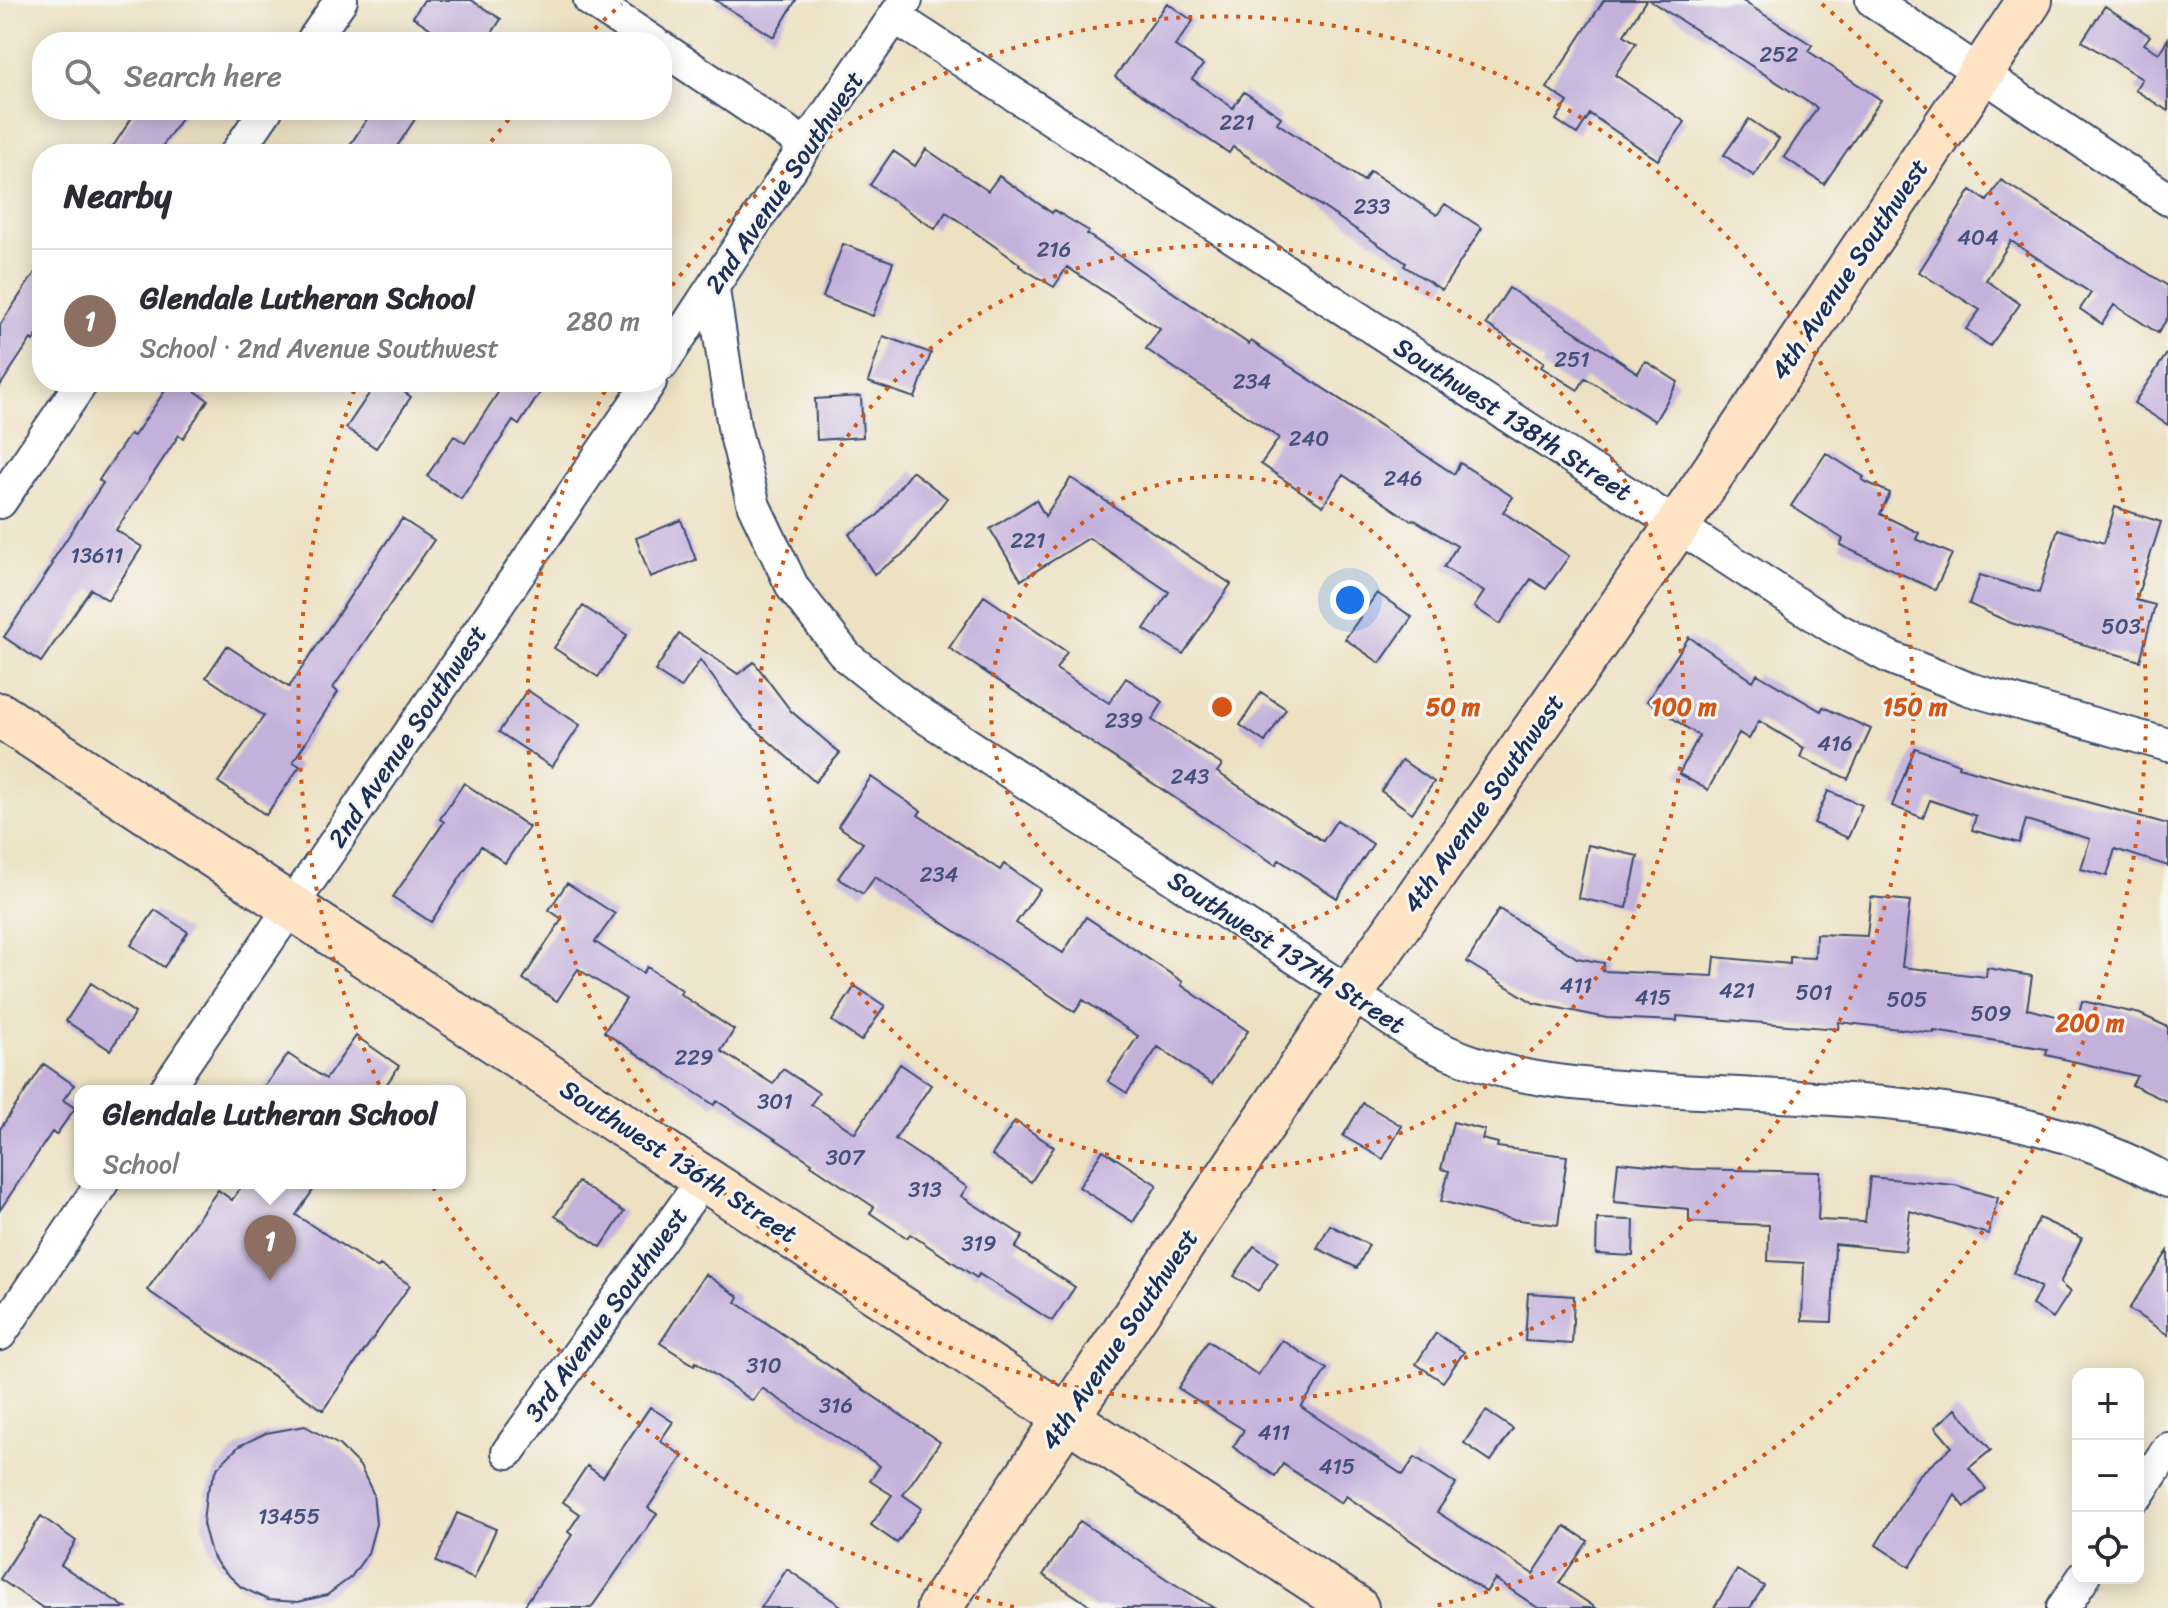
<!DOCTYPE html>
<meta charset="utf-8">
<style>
body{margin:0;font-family:Sriracha,sans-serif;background:#f7f7f7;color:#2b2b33}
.controls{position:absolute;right:24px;bottom:24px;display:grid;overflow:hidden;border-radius:16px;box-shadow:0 4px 20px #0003}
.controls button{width:72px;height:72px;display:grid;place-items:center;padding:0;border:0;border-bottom:2px solid #e1e1e2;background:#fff;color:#2b2b33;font:40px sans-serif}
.you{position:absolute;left:1350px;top:600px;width:28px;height:28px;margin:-20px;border:6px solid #fff;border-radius:50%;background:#1a73e8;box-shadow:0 0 0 12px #1a73e833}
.badge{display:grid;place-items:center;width:52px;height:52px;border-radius:50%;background:#111827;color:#fff;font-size:26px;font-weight:700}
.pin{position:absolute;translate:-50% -66px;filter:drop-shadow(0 2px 4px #0008)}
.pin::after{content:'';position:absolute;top:42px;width:28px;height:24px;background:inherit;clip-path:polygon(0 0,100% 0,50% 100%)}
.popup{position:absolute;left:74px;top:1085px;width:392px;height:104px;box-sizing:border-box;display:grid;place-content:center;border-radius:16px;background:#fff;filter:drop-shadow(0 2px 6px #0005);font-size:26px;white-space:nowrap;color:#7c7c81}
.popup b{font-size:30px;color:#2b2b33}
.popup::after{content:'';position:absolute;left:50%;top:100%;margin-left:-16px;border:16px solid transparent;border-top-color:#fff}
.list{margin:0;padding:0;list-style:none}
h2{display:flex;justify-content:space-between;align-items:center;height:104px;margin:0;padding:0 32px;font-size:34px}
h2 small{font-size:26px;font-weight:400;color:#7c7c81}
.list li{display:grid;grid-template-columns:52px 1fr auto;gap:24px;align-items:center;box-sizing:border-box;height:144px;padding:0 32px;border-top:2px solid #e1e1e2}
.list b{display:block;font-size:30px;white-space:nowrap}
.list p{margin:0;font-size:26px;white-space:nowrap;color:#7c7c81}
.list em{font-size:26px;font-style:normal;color:#7c7c81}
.icon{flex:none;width:44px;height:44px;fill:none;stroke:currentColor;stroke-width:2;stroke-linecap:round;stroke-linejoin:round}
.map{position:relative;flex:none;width:2168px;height:1608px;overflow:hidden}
.search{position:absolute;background:#fff;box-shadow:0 4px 20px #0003;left:32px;top:32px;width:640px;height:88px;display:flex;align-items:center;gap:20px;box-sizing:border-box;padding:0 28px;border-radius:32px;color:#7c7c81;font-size:30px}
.panel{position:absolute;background:#fff;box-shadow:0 4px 20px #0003;left:32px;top:144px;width:640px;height:248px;border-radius:32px}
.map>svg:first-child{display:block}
.building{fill:#c3b1db}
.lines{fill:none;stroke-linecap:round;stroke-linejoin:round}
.street-casing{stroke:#3a4a6d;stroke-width:36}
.secondary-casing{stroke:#3a4a6d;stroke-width:48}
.street{stroke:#fff;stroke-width:32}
.secondary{stroke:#fee4c5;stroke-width:44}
.ring{fill:none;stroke:#d45514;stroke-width:4;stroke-dasharray:4 8}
.labels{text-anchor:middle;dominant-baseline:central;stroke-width:6;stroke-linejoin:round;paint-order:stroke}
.number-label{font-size:22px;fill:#45507d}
.street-label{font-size:26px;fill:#1b2f5e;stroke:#f6f6f2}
.centre{fill:#d45514;stroke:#f6f6f2;stroke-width:4}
.ring-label{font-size:24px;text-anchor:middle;font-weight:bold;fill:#d45514;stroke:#f6f6f2;stroke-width:6;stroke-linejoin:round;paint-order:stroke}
</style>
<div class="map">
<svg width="2168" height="1608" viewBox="0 0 2168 1608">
<rect width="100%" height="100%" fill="#f6f6f2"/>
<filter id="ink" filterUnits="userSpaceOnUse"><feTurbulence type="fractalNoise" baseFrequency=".0125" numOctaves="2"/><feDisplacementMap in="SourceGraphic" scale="16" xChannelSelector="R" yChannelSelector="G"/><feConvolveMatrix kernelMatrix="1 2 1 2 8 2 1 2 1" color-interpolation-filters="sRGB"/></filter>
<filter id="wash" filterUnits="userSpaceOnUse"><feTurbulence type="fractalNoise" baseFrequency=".006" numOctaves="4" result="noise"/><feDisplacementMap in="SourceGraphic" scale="32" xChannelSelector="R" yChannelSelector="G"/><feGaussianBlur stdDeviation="1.8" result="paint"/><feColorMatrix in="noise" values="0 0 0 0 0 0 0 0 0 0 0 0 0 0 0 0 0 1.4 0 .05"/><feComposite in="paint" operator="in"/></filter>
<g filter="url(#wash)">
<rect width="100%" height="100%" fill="#ede1c2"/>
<g id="blocks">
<path class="building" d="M424 0H471L501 19 486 42H427L434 31 413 17Z
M715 0H796L774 37Z
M1604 0H1646L1624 35 1636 43 1615 75 1685 122 1658 160 1590 114 1577 134 1556 120 1568 102 1547 88Z
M1649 0H1741L1812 45 1808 51 1881 100 1824 184 1784 157 1817 108Z
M1167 3 1193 21 1175 46 1203 65 1192 79 1233 108 1244 92 1281 117 1277 123 1364 181 1370 171 1437 215 1445 204 1482 228 1442 290 1404 266 1406 263 1233 147 1229 153 1115 77Z
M2105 6 2150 36 2144 44 2159 53 2168 39V111L2135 90 2142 79 2082 41Z
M137 110H187L157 154H108Z
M373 110H421L392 154H344Z
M1749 119 1779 139 1754 176 1724 155Z
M926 149 988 191 999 176 1052 213 1054 210 1089 231 1087 234 1249 344 1251 341 1454 474 1460 463 1513 497 1503 512 1569 556 1546 589 1531 579 1500 624 1474 607 1484 592 1444 567 1457 546 1413 519 1411 521 1343 475 1323 506 1261 464 1279 438 1146 349 1160 329 1067 267 1054 287 1019 266 1020 264 946 212 935 229 870 185 893 151 915 166Z
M2001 180 2168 286V317L2158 333 2114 305 2102 324 2080 309 2091 293 2011 241 1986 280 2020 304 1990 346 1966 329 1980 310 1919 272 1971 190 1987 201Z
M843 244 893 262 873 316 823 297Z
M42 262V328L33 341 31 339 0 386V325Z
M1509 288 1638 373 1645 361 1678 382 1655 421 1585 378 1578 390 1541 367 1544 362 1486 324Z
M883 336 931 353 915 398 868 382Z
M2168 352V425L2134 403Z
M171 382H182L208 400 183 438 179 435 116 530 142 547 108 600 91 589 41 662 4 637 53 564 51 563 103 483 99 480 130 434 134 436Z
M377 382H390L411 397 376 448 346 428Z
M505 382H547L519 425 513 421 461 499 427 476 454 436 465 443Z
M861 396 863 437 817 440 815 399Z
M1826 453 1864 477 1862 480 1890 493 1880 514 1919 533 1916 539 1952 554 1935 590 1840 545 1843 539 1791 506Z
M912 471 947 498 906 552 874 574 849 534 878 515Z
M1071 478 1231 584 1183 654 1144 629 1169 592 1089 538 1021 580 990 529 1036 500 1045 516Z
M2115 507 2161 522 2136 600 2155 605 2140 661 2011 623 1969 604 1980 575 2039 593 2058 529 2104 543Z
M402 519 434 540 333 688 338 692 293 762 300 766 266 815 218 782 264 716 206 677 227 646 289 687Z
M681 520 696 560 650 577 636 538Z
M1377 593 1412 617 1380 663 1345 639Z
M984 596 1067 652 1056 669 1109 703 1126 678 1163 702 1152 720 1222 765 1217 772 1323 841 1337 820 1373 844 1337 898 1279 860 1276 865 949 648Z
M583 606 627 635 598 677 554 648Z
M679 634 738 674 754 662 791 711 840 753 815 782 744 719 700 660 681 688 655 671Z
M1689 637 1753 681 1757 674 1821 711 1823 707 1871 729 1848 779 1800 757 1804 748 1759 721 1749 739 1739 733 1708 790 1679 774 1699 736 1647 701Z
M527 690 580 725 552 767 499 732Z
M1261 692 1286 709 1265 742 1240 725Z
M1915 748 1959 764 1958 767 2168 824V866L2115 849 2107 876 2081 869 2090 839 2026 820 2019 843 1972 830 1976 816 1930 800 1923 818 1892 806Z
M1402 760 1434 782 1412 813 1381 791Z
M871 777 921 811 918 815 1000 870 1004 864 1040 889 1016 923 1063 953 1086 917 1183 982 1181 985 1248 1031 1212 1084 1158 1047 1127 1093 1108 1081 1138 1036 1083 1000 1075 1012 875 877 863 894 838 878 863 843 838 826Z
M464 783 529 827 505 863 481 846 431 922 393 897 444 822 440 819Z
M1828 791 1862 805 1848 838 1814 823Z
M1588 845 1638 856 1627 908 1578 898Z
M567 883 615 914 595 942 643 973 647 967 682 990 680 994 734 1030 721 1051 773 1084 783 1069 819 1093 811 1104 855 1133 900 1064 931 1085 895 1139 967 1187 961 1196 1023 1236 1015 1248 1075 1287 1052 1321 979 1274 977 1278 910 1234 907 1238 870 1213 874 1207 811 1165 812 1163 717 1101 714 1105 604 1032 626 999 578 969 557 1001 523 979 562 919 549 910Z
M1871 897 1910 901 1902 967 1986 977 1987 968 2032 976 2027 1009 2077 1021 2082 1001 2140 1014 2168 1027V1102L2132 1085 2137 1076 2046 1055 2047 1049 1934 1031V1033L1839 1022 1838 1029 1677 1016V1021L1607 1018 1534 1003 1467 962 1499 909 1577 958 1604 963 1603 971 1713 976 1715 957 1790 964V957L1815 958 1816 934 1867 936Z
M155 910 188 932 164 967 131 945Z
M91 983 135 1013 110 1050 66 1021Z
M855 986 885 1006 861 1041 832 1021Z
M356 1036 399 1066 382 1091H261L288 1054 326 1079Z
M44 1064 74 1085 63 1100 75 1108 56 1135 52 1132 0 1210V1129Z
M1363 1103 1402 1126 1383 1159 1343 1136Z
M1015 1121 1054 1147 1031 1182 992 1155Z
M1453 1122 1485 1130 1482 1139 1498 1143 1497 1147 1567 1156 1558 1225 1511 1219 1441 1201 1449 1171 1441 1169Z
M1103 1150 1157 1185 1133 1222 1079 1187Z
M1618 1162 1691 1169 1820 1172 1818 1220 1865 1222 1870 1177 1955 1185 1998 1198 1988 1234 1910 1211 1905 1251 1835 1244 1832 1322 1802 1321 1804 1263 1768 1261 1769 1225 1689 1222V1209L1614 1202Z
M578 1182 624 1212 601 1247 555 1216Z
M244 1183H318L296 1215 377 1268 380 1265 410 1285 323 1410 147 1290 218 1190 232 1200Z
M2039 1218 2082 1238 2060 1283 2070 1292 2053 1318 2032 1305 2041 1287 2013 1273Z
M1597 1219 1634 1220 1633 1256 1596 1254Z
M1330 1225 1369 1245 1357 1268 1317 1248Z
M1254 1246 1278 1262 1258 1291 1234 1276Z
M2168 1251V1335L2129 1309Z
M705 1274 739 1297 736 1302 940 1442 903 1495 922 1508 897 1543 871 1525 892 1495 870 1481 880 1466 762 1388 753 1401 696 1362 694 1365 660 1343Z
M1528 1293 1574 1296 1572 1344 1525 1341Z
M1436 1333 1464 1352 1443 1382 1416 1364Z
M1282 1340 1327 1369 1301 1407 1403 1475 1415 1457 1456 1484 1437 1512 1533 1574 1565 1526 1588 1541 1559 1583 1596 1608H1538L1495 1579 1486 1592 1346 1496 1341 1503 1283 1464 1275 1476 1233 1447 1244 1430 1178 1388 1208 1341 1258 1375Z
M650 1407 673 1422 660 1441 683 1456 648 1508 657 1514 591 1608H523L572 1535 568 1532 580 1514 563 1502 587 1466 603 1477Z
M1956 1409 1991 1450 1969 1468 1986 1489 1965 1507 1955 1495 1910 1567 1876 1545 1918 1476 1952 1447 1935 1427Z
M1486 1411 1513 1429 1491 1461 1464 1443Z
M305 1426 339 1445 360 1466 373 1493 376 1524 368 1553 351 1577 327 1595 298 1602 268 1600 241 1587 219 1566 211 1553 203 1524 206 1494 218 1467 239 1446 266 1433Z
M457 1513 496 1529 474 1579 436 1562Z
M41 1516 76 1541 61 1565 126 1608H43L0 1579Z
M1080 1521 1168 1580 1214 1608H1094L1043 1575Z
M787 1569 844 1608H761Z
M1737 1570 1764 1586 1750 1608H1714Z"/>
</g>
</g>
<g filter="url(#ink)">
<use href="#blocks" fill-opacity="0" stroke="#3a4a6d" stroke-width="2"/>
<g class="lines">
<defs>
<path id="street" d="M590 0 653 42
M1872 0 2168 199
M895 17 1833 627 1889 657 1969 689 2168 745
M312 42 341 0
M662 48 806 145
M236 154 266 110
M713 290 734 427 754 506 793 588 847 657 910 707 1422 1040C1502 1082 1575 1084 1664 1090 1833 1101 2016 1094 2168 1181
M662 364 806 145 906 0
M0 502 82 382
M165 1091 650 382
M0 1334 102 1183
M508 1452 705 1177
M2138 1494 2168 1449
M2063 1608 2083 1578"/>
<path id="secondary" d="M0 715 1356 1608
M939 1608 1351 993 1677 526 2030 0"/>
</defs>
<use href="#street" class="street-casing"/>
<use href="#secondary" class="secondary-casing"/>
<use href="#street" class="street"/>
<use href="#secondary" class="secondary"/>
</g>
</g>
<g class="ring">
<circle cx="1222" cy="707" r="231"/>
<circle cx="1222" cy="707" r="462"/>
<path d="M665 295A693 693 0 1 1 607 387"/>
<path d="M1014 1607A924 924 0 0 1 357 383M484 151A924 924 0 0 1 514 113M586 37A924 924 0 0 1 622 4M1822 4A924 924 0 0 1 1430 1607"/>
</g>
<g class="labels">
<g class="number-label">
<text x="1779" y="54">252</text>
<text x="1237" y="122">221</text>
<text x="1372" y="206">233</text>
<text x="1978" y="237">404</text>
<text x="1054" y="249">216</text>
<text x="1572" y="359">251</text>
<text x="1252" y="381">234</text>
<text x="1309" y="438">240</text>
<text x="1403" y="478">246</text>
<text x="1028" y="540">221</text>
<text x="97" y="555">13611</text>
<text x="2121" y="626">503</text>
<text x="1124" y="720">239</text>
<text x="1835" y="743">416</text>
<text x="1190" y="776">243</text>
<text x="939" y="874">234</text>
<text x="1576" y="985">411</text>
<text x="1737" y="990">421</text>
<text x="1814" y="992">501</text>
<text x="1653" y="997">415</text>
<text x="1907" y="999">505</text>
<text x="1991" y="1013">509</text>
<text x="694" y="1057">229</text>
<text x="775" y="1101">301</text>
<text x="845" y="1157">307</text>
<text x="925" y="1189">313</text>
<text x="979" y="1243">319</text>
<text x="764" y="1365">310</text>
<text x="836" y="1405">316</text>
<text x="1274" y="1432">411</text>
<text x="1337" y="1466">415</text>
<text x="289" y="1516">13455</text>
</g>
<g class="street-label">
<text transform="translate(784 182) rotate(-56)">2nd Avenue Southwest</text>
<text transform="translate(1849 269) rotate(-56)">4th Avenue Southwest</text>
<text transform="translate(1513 419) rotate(33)">Southwest 138th Street</text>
<text transform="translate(407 736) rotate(-56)">2nd Avenue Southwest</text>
<text transform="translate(1483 803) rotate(-55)">4th Avenue Southwest</text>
<text transform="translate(1287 952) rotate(33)">Southwest 137th Street</text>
<text transform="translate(679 1161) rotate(33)">Southwest 136th Street</text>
<text transform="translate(606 1314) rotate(-54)">3rd Avenue Southwest</text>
<text transform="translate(1119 1339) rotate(-56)">4th Avenue Southwest</text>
</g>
</g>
<circle cx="1222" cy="707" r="12" class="centre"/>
<g class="ring-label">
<text x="1453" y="715">50 m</text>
<text x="1684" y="715">100 m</text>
<text x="1915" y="715">150 m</text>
<text x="2090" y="1031">200 m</text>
</g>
</svg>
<div class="controls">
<button>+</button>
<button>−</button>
<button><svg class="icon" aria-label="locate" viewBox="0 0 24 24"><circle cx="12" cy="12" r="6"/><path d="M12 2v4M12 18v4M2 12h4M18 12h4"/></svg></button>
</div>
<div class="you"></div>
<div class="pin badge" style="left:270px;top:1281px;background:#8d6e63">1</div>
<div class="popup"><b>Glendale Lutheran School</b>School</div>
<div class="search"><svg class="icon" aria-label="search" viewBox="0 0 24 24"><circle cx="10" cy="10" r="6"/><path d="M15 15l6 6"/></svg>Search here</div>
<section class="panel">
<h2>Nearby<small></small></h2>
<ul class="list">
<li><span class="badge" style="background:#8d6e63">1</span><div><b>Glendale Lutheran School</b><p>School · 2nd Avenue Southwest</p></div><em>280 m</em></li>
</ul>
</section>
</div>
